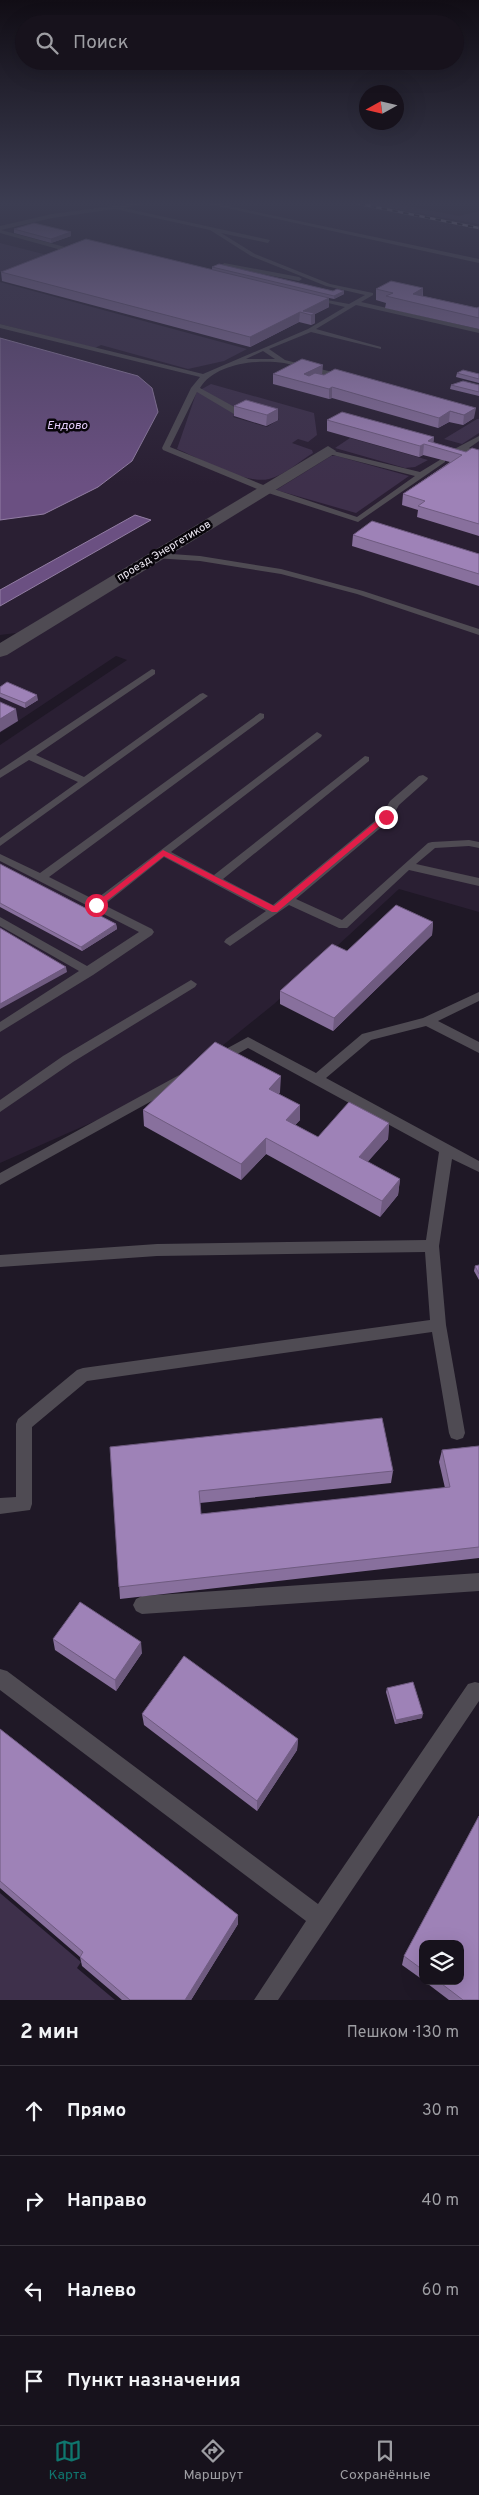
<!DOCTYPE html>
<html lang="ru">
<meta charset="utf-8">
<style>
body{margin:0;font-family:Overpass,sans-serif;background:#201b25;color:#f1f3f6}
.controls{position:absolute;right:15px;bottom:15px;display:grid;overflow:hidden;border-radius:10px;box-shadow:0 5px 20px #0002}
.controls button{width:45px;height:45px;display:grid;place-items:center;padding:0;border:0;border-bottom:1px solid #36323b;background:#17121c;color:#f1f3f6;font:25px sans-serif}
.compass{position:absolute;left:359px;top:85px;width:45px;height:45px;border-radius:50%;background:#17121c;box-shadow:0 5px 20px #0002;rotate:262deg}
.stop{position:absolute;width:15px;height:15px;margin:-11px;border:4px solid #e11d48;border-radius:50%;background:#fff}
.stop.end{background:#e11d48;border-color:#fff;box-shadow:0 1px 5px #0008}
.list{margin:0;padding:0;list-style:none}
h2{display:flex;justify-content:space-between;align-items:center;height:65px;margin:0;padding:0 20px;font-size:21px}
h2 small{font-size:16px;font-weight:400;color:#9e9ea3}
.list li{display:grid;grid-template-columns:32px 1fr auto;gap:15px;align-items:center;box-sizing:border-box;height:90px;padding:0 20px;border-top:1px solid #36323b}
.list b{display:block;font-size:19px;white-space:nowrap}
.list em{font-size:16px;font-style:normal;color:#9e9ea3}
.icon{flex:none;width:28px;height:28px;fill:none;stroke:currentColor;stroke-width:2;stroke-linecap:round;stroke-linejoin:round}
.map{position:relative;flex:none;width:479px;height:2000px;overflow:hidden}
.search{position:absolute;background:#17121c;box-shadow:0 5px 20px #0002;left:15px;right:15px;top:15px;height:55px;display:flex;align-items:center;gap:12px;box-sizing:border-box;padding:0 18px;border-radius:28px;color:#9e9ea3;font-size:19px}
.sheet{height:425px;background:#17121c}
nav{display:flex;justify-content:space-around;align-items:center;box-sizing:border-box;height:70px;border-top:1px solid #36323b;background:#17121c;font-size:14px;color:#9e9ea3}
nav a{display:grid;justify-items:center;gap:2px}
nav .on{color:#0f766e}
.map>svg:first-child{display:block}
.built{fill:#2a1f33}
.green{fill:#3e304b}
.water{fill:#6b5082;stroke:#927da3}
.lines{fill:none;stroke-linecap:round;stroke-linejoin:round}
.service{fill:#4f4b53;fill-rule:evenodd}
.minor{fill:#4f4b53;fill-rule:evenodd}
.rail-casing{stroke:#b1acb7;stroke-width:2.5}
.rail{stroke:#08050a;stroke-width:2;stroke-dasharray:5.5;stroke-linecap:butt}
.wall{fill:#88709d}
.shaded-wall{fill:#6f5b80}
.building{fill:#9e82b7;stroke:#6f5b80}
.route{fill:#e11d48}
.labels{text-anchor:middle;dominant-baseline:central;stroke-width:5;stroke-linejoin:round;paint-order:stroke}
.far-street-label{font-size:11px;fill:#ece7f1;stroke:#08050a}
.far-water-label{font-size:12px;font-style:italic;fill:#e6cefd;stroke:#08050a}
</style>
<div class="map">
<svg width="479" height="2000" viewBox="0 0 479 2000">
<rect width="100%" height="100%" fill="#1f1826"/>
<path class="built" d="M0 204H479V912L399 889 274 1004 170 1088 0 1163V745L127 660 116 656 0 733V643L16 633 0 635Z"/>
<path class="green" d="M368 204H397L459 216 479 211V224Z
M0 243 55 257 9 275 0 272Z
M0 282 247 349 224 361 188 369 101 345 95 348 0 324Z
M211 384 314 413 317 435 308 442 298 439 292 443 312 450 313 453C300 461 283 476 269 479 245 485 199 458 177 449L197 391 237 413 233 417 267 427 279 419 245 409 241 412 200 390Z
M477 419H479V433L462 444 444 439Z
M350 438 428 460 415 467 405 468 335 448Z
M331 456H337L409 476 356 513 276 490Z
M0 1893 81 1962 77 1968 115 2000H0Z"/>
<path class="water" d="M0 338 138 376 152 388 158 412 132 461 98 487 44 514 0 520Z
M135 515 151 520 0 606V590Z"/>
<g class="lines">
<path class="service" d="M128 204H143L124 208 270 240 268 243 221 233 255 254 330 284 373 293V295L361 302 479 329V333L356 305 316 329 381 347V349L311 332 269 349 285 360 348 376V378C330 380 303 367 284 363 258 359 215 363 200 388L240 410V414H234L197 392 170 447 268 487 357 517 415 476 325 453V449L420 472 443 458V455L479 436V441L469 448 479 452V456L464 452 445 459V462L358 522 262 491 163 450 162 448 191 388 200 377 0 328V324L203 374 308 329 345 307 311 299V297L349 304 365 295 326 286 251 256 210 230 115 209 52 218 1 230 65 247 77 242 80 244 65 251 0 233V226L52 214ZM263 351 275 359H246Z
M208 204H219L479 259V263Z
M224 263 299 277 302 279 299 281 222 266Z
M157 553 200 556 281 569 363 591 479 629V635L357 594 281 574 200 561 154 558V554Z
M152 669 155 670V674L36 755 84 777 200 694 203 693 208 696 0 846V838L78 782 29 760 0 778V770Z
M260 713 264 714V718L49 877 95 900 317 732 322 735 321 737 171 852 214 875 365 756 369 757V761L223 879 273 905 382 815 390 801 419 776 423 775 428 778 427 780 399 805 391 819 296 899 342 920 428 843 432 842 469 840 479 842V848L469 846 435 848 416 864 479 878V886L409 870 347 928H339L289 905 230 946 224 942 226 939 266 911 164 857 104 905 152 929 154 932 152 935 93 975 0 1032V1022L79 971 0 926V917L87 966 139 932 0 861V854L40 873Z
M191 980 197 984 195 987 73 1062 0 1112V1100L63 1056Z
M479 992V1001L438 1021 479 1042V1053L426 1026 371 1040 326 1078 479 1161V1172L452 1159 439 1246 446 1325 465 1433 463 1438 457 1440 451 1438 449 1433 432 1332 87 1381 32 1427V1504L30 1510 0 1514V1498L16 1497V1424L18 1419 77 1370 83 1368 430 1320 425 1252 157 1256 0 1267V1255L157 1244 426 1240 439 1152 248 1048 223 1062H213L211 1059 213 1056 248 1037 316 1073 362 1034 423 1018Z
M181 1074 186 1076 188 1079 186 1082 0 1185V1173Z
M479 1573V1591L142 1614 136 1611 133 1605 136 1599 142 1596Z
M0 1669 7 1671 318 1904 468 1684 475 1682 479 1683V1701L278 2000H254L306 1921 0 1690Z"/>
<path class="minor" d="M328 446 336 451 334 454 7 655 0 657V643Z"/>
<defs>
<path id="rail" d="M360 204 479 228"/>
</defs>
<use href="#rail" class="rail-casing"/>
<use href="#rail" class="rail"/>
</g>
<path class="wall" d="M14 229 71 236 51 243 14 233Z
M212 267 333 291H344V294L334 299 329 298V307L315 314V323L311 325 299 322 250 347 2 281 1 272 212 269Z
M423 288V296L477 308 479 307V329L385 308 386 303 376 300V289Z
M457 373 479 374V383L456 377Z
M273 374 322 375 474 418 463 425 449 422 438 428 332 398 329 399 273 384Z
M451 385H479V396L450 389Z
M246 400 278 420 266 426 234 416V406Z
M327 420 434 437 433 443 466 452 479 450V536L417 517 418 510 402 505 403 494 450 462 423 455 419 457 327 431Z
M353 535 479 554V586L352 546Z
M0 687 38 700 25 708 0 697Z
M0 864 116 924 117 929 82 951 0 907Z
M433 922 432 935 333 1031 280 1004V991L347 951Z
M280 1092 279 1094 300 1105V1120L295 1125 318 1137 389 1123 388 1139 367 1162 400 1179 398 1195 380 1217 266 1154 241 1180 144 1126 143 1110Z
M479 1265V1280L474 1271 475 1266Z
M479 1446V1558L120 1599 110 1447 393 1471 391 1483 200 1503 201 1514 445 1488 439 1462 442 1450Z
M53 1639 142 1653 116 1691 55 1650Z
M387 1688 422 1718 395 1724 386 1692Z
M142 1714 298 1739 297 1750 257 1811 144 1725Z
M0 1729 238 1915V1924L191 2000H122L82 1966 80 1957 0 1888Z
M479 1816V2000H449L424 1981H460V1944H423V1980L402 1965 404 1956Z"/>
<path class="shaded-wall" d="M71 232V236L51 243V239Z
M423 288 422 300 413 294Z
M344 291V294L334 299V296Z
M329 298V307L315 314V323L311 325V315L303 311Z
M300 312 299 322 250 347V337Z
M323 365 322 375 307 383 304 374Z
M332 387V398L329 399V389Z
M476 408 474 418 463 425 464 415Z
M278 409V420L266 426 267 415Z
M450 411 449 422 438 428 439 418Z
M434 437 433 446 428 441Z
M424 444 423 455 419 457 420 446Z
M37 695 38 700 25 708V703Z
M16 709 18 721 0 732V719Z
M433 922 432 935 333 1031 334 1018Z
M116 924 117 929 82 951 81 947Z
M66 967 67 972 0 1009V1004Z
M281 1076 280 1092 268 1104 269 1089Z
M300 1105V1120L285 1136 286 1120Z
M389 1123 388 1139 358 1173 359 1157Z
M266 1138V1154L241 1180V1164Z
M400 1179 398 1195 380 1217 382 1201Z
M141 1642 142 1653 116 1691 115 1680Z
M423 1714 422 1718 395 1724 396 1720Z
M298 1739 297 1750 257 1811V1801Z
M238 1915V1924L191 2000H185Z"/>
<path class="building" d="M34 223 71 232 51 239 14 229Z
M86 239 329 298 303 311 315 313 311 315 300 312 250 337 1 272Z
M219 264 333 291 337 289 344 291 334 296 212 267Z
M391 281 423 288 413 294 477 308 479 307V318L386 296 393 293 376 289Z
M302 359 323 365 304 374 309 376 315 373 324 375 335 369 476 408 464 415 450 411 439 418 332 387 329 389 273 374Z
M463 370 479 374V379L457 373Z
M463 381 479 385V392L451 385Z
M246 400 278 409 267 415 234 406Z
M342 412 434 437 428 441 466 452 472 448 479 450V524L418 506 425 501 403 494 462 455 424 444 420 446 327 420Z
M372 521 479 554V574L353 535Z
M7 682 37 695 25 703 0 693V687Z
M0 702 16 709 0 719Z
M0 864 116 924 81 947 0 903Z
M396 905 433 922 334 1018 280 991 332 944 347 951Z
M0 928 66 967 0 1004Z
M215 1042 281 1076 269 1089 300 1105 286 1120 318 1137 349 1102 389 1123 359 1157 400 1179 382 1201 266 1138 241 1164 143 1110Z
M479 1265V1274L475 1266Z
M382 1418 393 1471 199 1491 201 1514 450 1487 442 1450 479 1446V1547L119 1587 110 1447Z
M80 1602 141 1642 115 1680 53 1639Z
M184 1656 298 1739 257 1801 142 1714Z
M413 1682 423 1714 396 1720 387 1688Z
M0 1729 238 1915 185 2000H130L80 1957 83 1952 0 1881Z
M479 1816V2000H463L438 1981H460V1944H423V1970L404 1956Z"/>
<linearGradient id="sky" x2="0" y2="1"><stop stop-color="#110d15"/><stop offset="0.42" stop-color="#3c3d52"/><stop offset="1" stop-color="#3c3d52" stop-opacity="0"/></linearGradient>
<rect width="479" height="484" fill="url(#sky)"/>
<path class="route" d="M384 815 390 817 277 912H272L164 856 99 907 93 905 163 850 274 906Z"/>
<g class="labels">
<g class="far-street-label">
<text transform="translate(164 551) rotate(-31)">проезд Энергетиков</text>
</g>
<g class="far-water-label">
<text x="67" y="426">Ендово</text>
</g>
</g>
</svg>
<div class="controls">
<button><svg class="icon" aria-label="layers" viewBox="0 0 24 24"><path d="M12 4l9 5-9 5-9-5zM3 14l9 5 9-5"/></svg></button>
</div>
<svg class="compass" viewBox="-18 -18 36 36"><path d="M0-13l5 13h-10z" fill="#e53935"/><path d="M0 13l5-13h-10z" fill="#9e9ea3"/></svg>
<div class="stop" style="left:96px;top:905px"></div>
<div class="stop end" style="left:386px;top:817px"></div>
<div class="search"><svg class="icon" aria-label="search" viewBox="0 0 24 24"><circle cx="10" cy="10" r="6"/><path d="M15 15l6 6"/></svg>Поиск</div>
</div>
<section class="sheet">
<h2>2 мин<small>Пешком · 130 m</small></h2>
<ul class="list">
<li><svg class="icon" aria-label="ahead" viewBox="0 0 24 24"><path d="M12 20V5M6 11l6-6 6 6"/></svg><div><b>Прямо</b></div><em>30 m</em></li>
<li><svg class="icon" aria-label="right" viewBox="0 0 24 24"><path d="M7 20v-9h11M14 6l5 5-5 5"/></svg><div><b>Направо</b></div><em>40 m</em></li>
<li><svg class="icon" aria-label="left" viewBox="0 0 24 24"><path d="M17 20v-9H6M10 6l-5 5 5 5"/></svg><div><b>Налево</b></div><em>60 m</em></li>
<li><svg class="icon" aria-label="arrive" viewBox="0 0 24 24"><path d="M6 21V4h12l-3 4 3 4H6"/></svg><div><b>Пункт назначения</b></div></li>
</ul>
</section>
<nav>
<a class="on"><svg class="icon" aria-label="map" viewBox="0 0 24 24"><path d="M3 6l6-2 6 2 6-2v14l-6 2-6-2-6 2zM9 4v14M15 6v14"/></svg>Карта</a>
<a><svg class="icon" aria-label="directions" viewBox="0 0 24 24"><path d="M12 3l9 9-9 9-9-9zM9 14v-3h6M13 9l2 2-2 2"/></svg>Маршрут</a>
<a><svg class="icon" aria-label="saved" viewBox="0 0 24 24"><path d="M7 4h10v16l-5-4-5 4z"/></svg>Сохранённые</a>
</nav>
